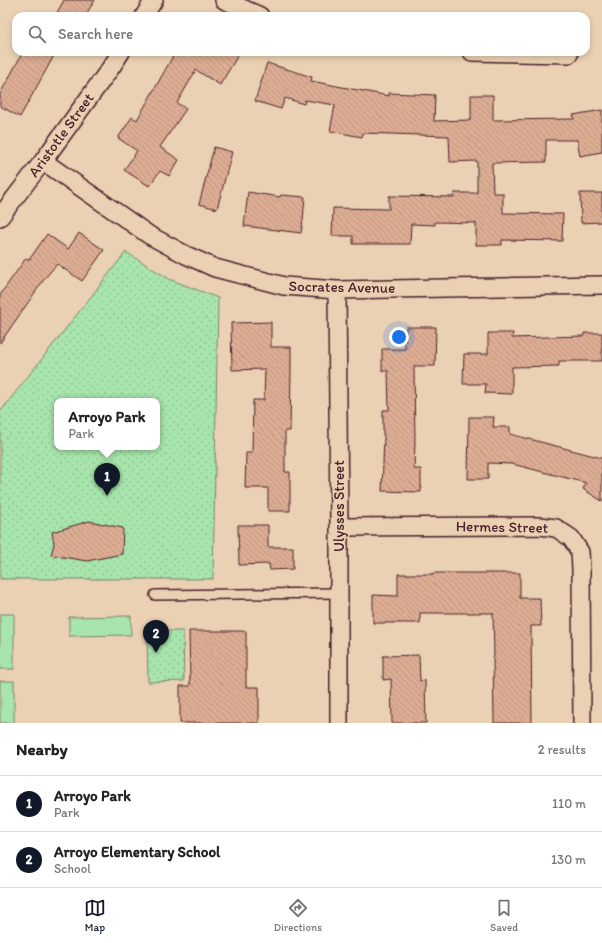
<!DOCTYPE html>
<style>
body{margin:0;font-family:Itim,sans-serif;background:#f6f6f6;color:#222}
.you{position:absolute;left:399px;top:337px;width:14px;height:14px;margin:-10px;border:3px solid #fff;border-radius:50%;background:#1a73e8;box-shadow:0 0 0 6px #1a73e833}
.badge{display:grid;place-items:center;width:26px;height:26px;border-radius:50%;background:#111827;color:#fff;font-size:13px;font-weight:700}
.pin{position:absolute;translate:-50% -33px;filter:drop-shadow(0 1px 2px #0008)}
.pin::after{content:'';position:absolute;top:21px;width:14px;height:12px;background:inherit;clip-path:polygon(0 0,100% 0,50% 100%)}
.popup{position:absolute;left:54px;top:398px;width:106px;height:52px;box-sizing:border-box;display:grid;place-content:center;border-radius:8px;background:#fff;filter:drop-shadow(0 1px 3px #0005);font-size:13px;white-space:nowrap;color:#767676}
.popup b{font-size:15px;color:#222}
.popup::after{content:'';position:absolute;left:50%;top:100%;margin-left:-8px;border:8px solid transparent;border-top-color:#fff}
.list{margin:0;padding:0;list-style:none}
h2{display:flex;justify-content:space-between;align-items:center;height:52px;margin:0;padding:0 16px;font-size:17px}
h2 small{font-size:13px;font-weight:400;color:#767676}
.list li{display:grid;grid-template-columns:26px 1fr auto;gap:12px;align-items:center;box-sizing:border-box;height:56px;padding:0 16px;border-top:1px solid #e0e0e0}
.list b{display:block;font-size:15px;white-space:nowrap}
.list p{margin:0;font-size:13px;white-space:nowrap;color:#767676}
.list em{font-size:13px;font-style:normal;color:#767676}
.icon{flex:none;width:22px;height:22px;fill:none;stroke:currentColor;stroke-width:2;stroke-linecap:round;stroke-linejoin:round}
.map{position:relative;flex:none;width:602px;height:723px;overflow:hidden}
.search{position:absolute;background:#fff;box-shadow:0 2px 6px #0003;left:12px;right:12px;top:12px;height:44px;display:flex;align-items:center;gap:10px;box-sizing:border-box;padding:0 14px;border-radius:12px;color:#767676;font-size:15px}
.sheet{height:164px;background:#fff}
nav{display:flex;justify-content:space-around;align-items:center;box-sizing:border-box;height:56px;border-top:1px solid #e0e0e0;background:#fff;font-size:11px;color:#767676}
nav a{display:grid;justify-items:center;gap:2px}
nav .on{color:#111827}
.map>svg:first-child{display:block}
.park{fill:url(#park-dots);stroke:#78826c;fill-rule:evenodd}
.pitch{fill:#a7e5ac;stroke:#78826c}
.building{fill:url(#building-back-hatch);stroke:#4a1f2b}
.lines{fill:none;stroke-linecap:round;stroke-linejoin:round}
.service-casing{stroke:#4a1f2b;stroke-width:12}
.minor-casing{stroke:#4a1f2b;stroke-width:20}
.service{stroke:#ebd1b3;stroke-width:9}
.minor{stroke:#ebd1b3;stroke-width:17}
.labels{text-anchor:middle;dominant-baseline:central;stroke-width:3;stroke-linejoin:round;paint-order:stroke}
.street-label{font-size:15px;fill:#4a1f2b;stroke:#ebd1b3}
</style>
<div class="map">
<svg width="602" height="723" viewBox="0 0 602 723">
<defs>
<pattern id="park-dots" width="8" height="8" patternUnits="userSpaceOnUse"><rect width="8" height="8" fill="#a7e5ac"/><path d="M2 2h.1M6 6h.1" fill="none" stroke="#91c494" stroke-width="1.8" stroke-linecap="round"/></pattern>
<pattern id="building-back-hatch" width="6" height="6" patternUnits="userSpaceOnUse"><rect width="6" height="6" fill="#dcad93"/><path d="M-1 5l2 2M0 0l6 6M5-1l2 2" fill="none" stroke="#be947f"/></pattern>
</defs>
<rect width="100%" height="100%" fill="#ebd1b3"/>
<filter id="ink" filterUnits="userSpaceOnUse"><feTurbulence type="fractalNoise" baseFrequency=".025" numOctaves="2"/><feDisplacementMap in="SourceGraphic" scale="8" xChannelSelector="R" yChannelSelector="G"/><feConvolveMatrix kernelMatrix="1 2 1 2 8 2 1 2 1" color-interpolation-filters="sRGB"/></filter>
<g filter="url(#ink)">
<path class="park" d="M126 252 169 279 218 298 213 579H0V412ZM57 401H157V447H57Z
M147 631H183L184 681 148 682Z"/>
<path class="pitch" d="M0 614H14V669H0Z
M131 616V635L69 636V617Z
M0 681H14V723H0Z"/>
<path class="building" d="M64 0H95L85 16H55Z
M23 52H56L20 117 0 106V94Z
M167 52H240L220 85 196 70 177 103 186 109 160 147 179 160 169 176 160 171 149 186 124 170 137 151 118 138 132 117 137 120 173 56Z
M267 63 312 77 311 81 389 96V93L435 95 434 121 471 120V95H493V120L574 119 573 115 602 110V152L580 156 577 140H546V162L492 163 493 193H503V213L563 214 562 241 502 240V245H476V223L435 222V225L411 224 410 244H353V236H332L333 208 389 209V196L454 197V193H477V161L450 162 449 136 363 133 362 137 330 131 335 105 305 100 304 104 285 98 281 109 255 101Z
M214 147 232 152 217 209 199 204Z
M248 192 280 197 281 195 305 197 303 220 301 233 244 226Z
M580 193H602V222L581 223Z
M79 233 104 250 82 281 57 264 45 278 0 343V295L26 258 29 260 47 234 68 249Z
M271 322V347H291V369L290 431H285V472H290V511H268V488H245L246 453H252L253 400H264L265 369 232 370 231 323Z
M406 327H436L435 366H414L415 442 414 469H421V492L382 491 384 435H383V410H389L388 371H382V349H405Z
M488 333H513L512 338 584 336V333H602V361H559V366L512 367V394L485 393 486 384H463L464 354H488Z
M469 417H494L493 427H510V434L602 458V501L583 489 586 483 512 464 488 463V479H468Z
M89 521 123 528 122 554 87 561 51 555 54 544 52 532Z
M238 525H268V547H293V569L270 570 269 564 239 565Z
M433 573H520V598H540L541 626H531L532 723H494L493 656H494L493 613H420V623H373V595L398 596V574H433Z
M189 631H246V687H259V723H180V686H190Z
M419 655 420 681 425 680 426 723H392L391 679 383 680V656Z"/>
<g class="lines">
<defs>
<path id="service" d="M155 595 339 593"/>
<path id="minor" d="M224 0 260 16
M144 16 154 0
M472 52 569 54
M43 161 149 235 186 255 215 268 284 286 337 290 602 285
M0 217 43 161 112 66 121 52
M337 290 339 527V723
M339 527 540 526 556 528 571 538 580 552 581 569 582 723"/>
</defs>
<use href="#service" class="service-casing"/>
<use href="#minor" class="minor-casing"/>
<use href="#service" class="service"/>
<use href="#minor" class="minor"/>
</g>
</g>
<g class="labels">
<g class="street-label">
<text transform="translate(61 135) rotate(-54)">Aristotle Street</text>
<text transform="translate(342 287) rotate(1)">Socrates Avenue</text>
<text transform="translate(339 506) rotate(-90)">Ulysses Street</text>
<text transform="translate(502 527) rotate(1)">Hermes Street</text>
</g>
</g>
</svg>
<div class="you"></div>
<div class="pin badge" style="left:107px;top:496px">1</div>
<div class="popup"><b>Arroyo Park</b>Park</div>
<div class="pin badge" style="left:156px;top:653px">2</div>
<div class="search"><svg class="icon" aria-label="search" viewBox="0 0 24 24"><circle cx="10" cy="10" r="6"/><path d="M15 15l6 6"/></svg>Search here</div>
</div>
<section class="sheet">
<h2>Nearby<small>2 results</small></h2>
<ul class="list">
<li><span class="badge">1</span><div><b>Arroyo Park</b><p>Park</p></div><em>110 m</em></li>
<li><span class="badge">2</span><div><b>Arroyo Elementary School</b><p>School</p></div><em>130 m</em></li>
</ul>
</section>
<nav>
<a class="on"><svg class="icon" aria-label="map" viewBox="0 0 24 24"><path d="M3 6l6-2 6 2 6-2v14l-6 2-6-2-6 2zM9 4v14M15 6v14"/></svg>Map</a>
<a><svg class="icon" aria-label="directions" viewBox="0 0 24 24"><path d="M12 3l9 9-9 9-9-9zM9 14v-3h6M13 9l2 2-2 2"/></svg>Directions</a>
<a><svg class="icon" aria-label="saved" viewBox="0 0 24 24"><path d="M7 4h10v16l-5-4-5 4z"/></svg>Saved</a>
</nav>
